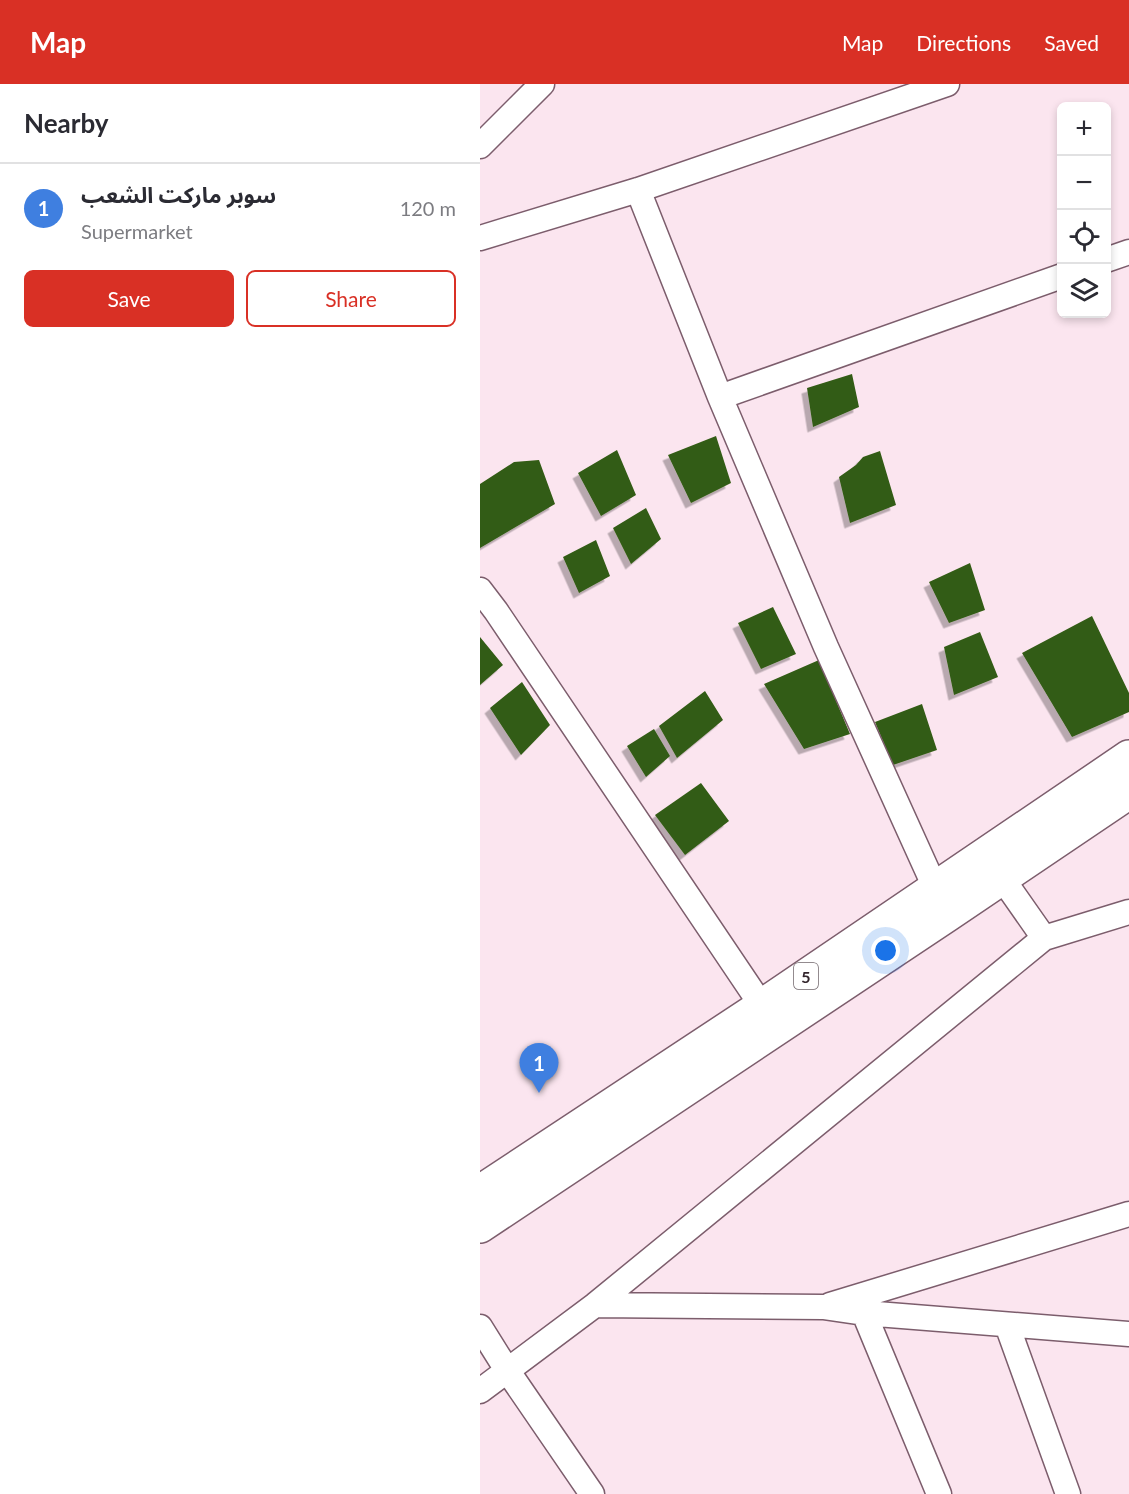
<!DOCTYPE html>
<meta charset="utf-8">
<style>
body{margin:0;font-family:Lato,"Noto Sans Arabic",sans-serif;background:#f7f7f7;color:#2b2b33}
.controls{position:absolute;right:18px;top:18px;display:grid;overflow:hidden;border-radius:9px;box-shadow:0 3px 9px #0003}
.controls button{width:54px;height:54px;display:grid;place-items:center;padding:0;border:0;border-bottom:2px solid #e1e1e2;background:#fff;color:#2b2b33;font:30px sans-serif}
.you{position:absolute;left:406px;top:867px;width:21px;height:21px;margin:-15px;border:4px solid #fff;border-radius:50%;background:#1a73e8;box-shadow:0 0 0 9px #1a73e833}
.badge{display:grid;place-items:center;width:39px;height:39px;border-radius:50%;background:#d93025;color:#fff;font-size:20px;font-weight:700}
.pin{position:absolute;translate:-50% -50px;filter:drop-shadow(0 2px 3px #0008)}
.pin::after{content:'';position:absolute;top:32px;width:21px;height:18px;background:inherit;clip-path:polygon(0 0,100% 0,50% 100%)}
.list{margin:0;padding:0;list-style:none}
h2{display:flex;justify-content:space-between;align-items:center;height:78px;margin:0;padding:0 24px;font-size:26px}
h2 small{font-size:20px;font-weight:400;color:#7c7c81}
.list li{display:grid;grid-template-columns:39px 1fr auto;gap:18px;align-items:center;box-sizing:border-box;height:90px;padding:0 24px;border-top:2px solid #e1e1e2}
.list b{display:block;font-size:22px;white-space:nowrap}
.list p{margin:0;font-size:20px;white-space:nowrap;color:#7c7c81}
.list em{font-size:20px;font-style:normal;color:#7c7c81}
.actions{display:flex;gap:12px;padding:18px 24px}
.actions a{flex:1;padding:14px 0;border:2px solid #d93025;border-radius:9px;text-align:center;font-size:21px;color:#d93025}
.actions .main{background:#d93025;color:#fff}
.icon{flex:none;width:33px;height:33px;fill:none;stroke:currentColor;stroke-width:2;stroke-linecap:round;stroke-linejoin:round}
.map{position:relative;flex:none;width:649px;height:1410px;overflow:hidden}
header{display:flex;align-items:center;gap:36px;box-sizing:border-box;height:84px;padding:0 30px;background:#d93025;color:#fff}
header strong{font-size:28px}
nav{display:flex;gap:33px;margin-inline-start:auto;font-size:21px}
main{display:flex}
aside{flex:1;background:#fff}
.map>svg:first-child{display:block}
.building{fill:#335b14;filter:url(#shadow)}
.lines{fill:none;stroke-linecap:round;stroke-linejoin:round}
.street-casing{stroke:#7c5d6c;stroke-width:27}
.primary-casing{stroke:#7c5d6c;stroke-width:36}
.street{stroke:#fff;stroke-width:24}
.primary{stroke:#fff;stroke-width:33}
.labels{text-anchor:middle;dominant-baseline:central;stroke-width:6;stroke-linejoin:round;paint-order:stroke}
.shield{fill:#fff;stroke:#70666b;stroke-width:1.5}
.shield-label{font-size:16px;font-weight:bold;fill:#33252c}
</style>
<header>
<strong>Map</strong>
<nav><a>Map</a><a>Directions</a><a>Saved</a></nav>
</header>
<main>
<aside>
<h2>Nearby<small></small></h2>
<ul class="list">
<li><span class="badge" style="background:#3f7fe0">1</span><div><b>سوبر ماركت الشعب</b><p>Supermarket</p></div><em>120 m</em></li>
</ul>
<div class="actions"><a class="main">Save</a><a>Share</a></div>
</aside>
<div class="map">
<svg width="649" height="1410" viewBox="0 0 649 1410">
<defs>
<filter id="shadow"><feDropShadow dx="-5.5" dy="5.5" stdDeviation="0" flood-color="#0004"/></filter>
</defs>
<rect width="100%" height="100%" fill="#fbe5ef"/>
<path class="building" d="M372 290 379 323 333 343 327 304Z
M236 352 251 399 211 419 188 371Z
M137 366 156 411 121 432 98 389Z
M400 367 416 421 370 439 359 393 376 381 383 373Z
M59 376 75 420 0 464V400L34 378Z
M166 424 181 455 151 480 133 444Z
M116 456 130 492 99 509 83 473Z
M490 479 505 526 469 539 449 498Z
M293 523 316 570 281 585 258 539Z
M612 532 649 609V628L592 653 542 569Z
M500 548 518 593 474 611 464 563Z
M0 553 23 581 0 601Z
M339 576 370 650 324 665 284 600Z
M42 598 70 641 41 671 10 624Z
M225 607 243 636 197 674 179 642Z
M442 620 457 666 413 681 395 638Z
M174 645 190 672 166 693 147 662Z
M221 699 249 737 205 771 175 731Z"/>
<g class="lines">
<defs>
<path id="street" d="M0 62 62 0
M158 106 240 313 346 563 462 819
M0 154 158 106 467 0
M626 176 649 168
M240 313 582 192
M0 506 16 527 282 922
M522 794 564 854
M115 1221 343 1223 384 1229 649 1250
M350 1221 649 1130
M384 1229 459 1410
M527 1241 588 1410
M0 1243 27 1286 112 1410
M0 1307 115 1221 564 854 649 828"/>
<path id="primary" d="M0 1108 282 922 649 673
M0 1142 467 831 649 708"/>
</defs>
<use href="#street" class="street-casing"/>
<use href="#primary" class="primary-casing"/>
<use href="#street" class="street"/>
<use href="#primary" class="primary"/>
</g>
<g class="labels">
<rect class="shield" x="314" y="879" width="24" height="26" rx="4.5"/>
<g class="shield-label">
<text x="326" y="892">5</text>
</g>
</g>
</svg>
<div class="controls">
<button>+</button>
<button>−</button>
<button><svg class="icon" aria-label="locate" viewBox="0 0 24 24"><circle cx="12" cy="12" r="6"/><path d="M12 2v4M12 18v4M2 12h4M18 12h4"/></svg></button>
<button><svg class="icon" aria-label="layers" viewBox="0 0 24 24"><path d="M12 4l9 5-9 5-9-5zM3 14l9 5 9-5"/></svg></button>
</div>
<div class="you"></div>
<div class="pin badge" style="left:59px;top:1009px;background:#3f7fe0">1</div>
</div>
</main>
